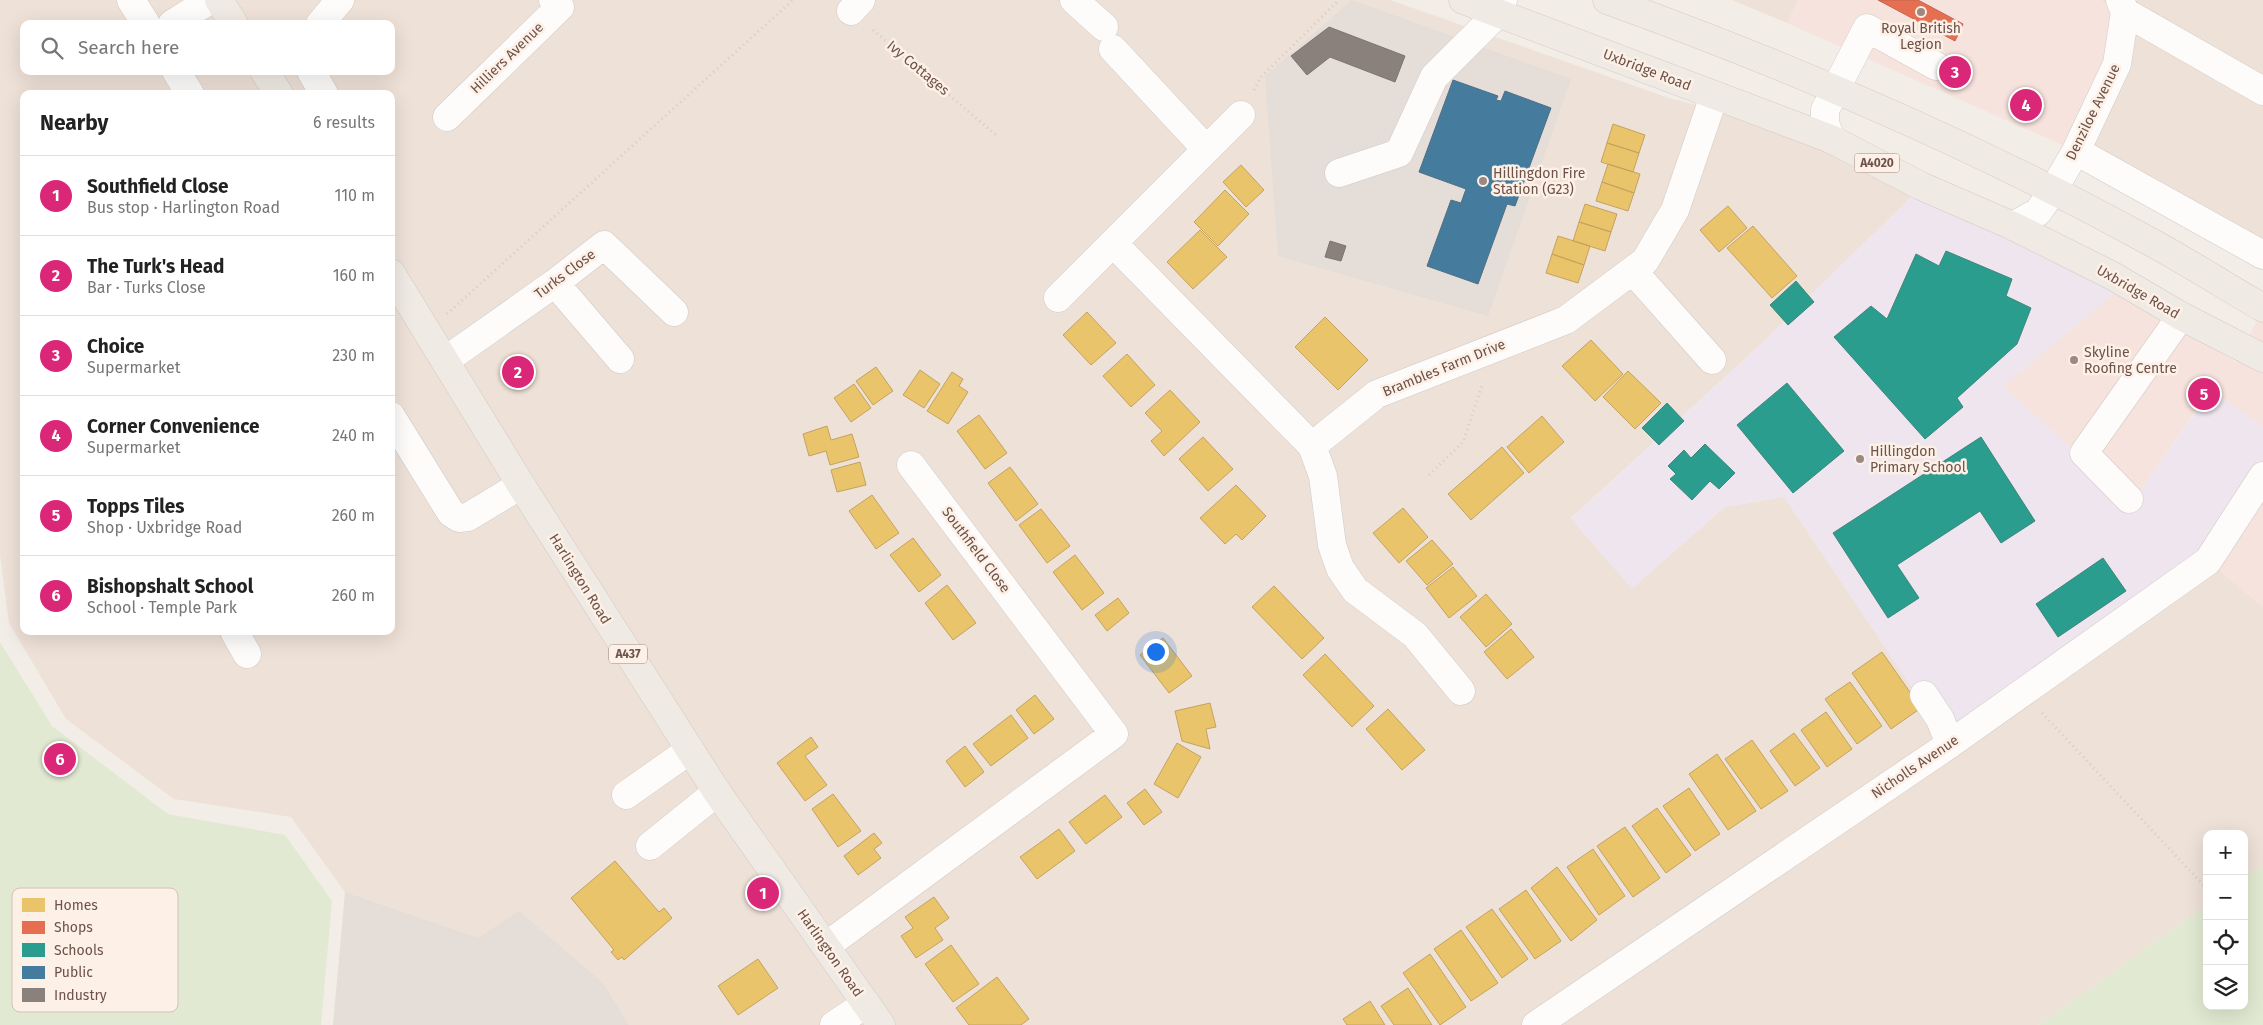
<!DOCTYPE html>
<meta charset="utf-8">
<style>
body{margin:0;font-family:"Fira Sans",sans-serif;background:#f2f2f2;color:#222}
.controls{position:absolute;right:15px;bottom:15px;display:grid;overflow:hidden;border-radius:10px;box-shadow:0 5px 20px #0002}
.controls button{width:45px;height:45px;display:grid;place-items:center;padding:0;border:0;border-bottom:1px solid #e0e0e0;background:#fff;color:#222;font:25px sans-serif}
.you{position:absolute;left:1155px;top:651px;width:18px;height:18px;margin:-12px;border:4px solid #fff;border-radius:50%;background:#1a73e8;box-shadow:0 0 0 8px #1a73e833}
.badge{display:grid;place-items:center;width:32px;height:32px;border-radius:50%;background:#db2777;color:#fff;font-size:16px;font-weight:700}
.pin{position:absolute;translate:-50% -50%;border:2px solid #fff;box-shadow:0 1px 5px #0006}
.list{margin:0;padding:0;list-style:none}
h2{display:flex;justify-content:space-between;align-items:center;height:65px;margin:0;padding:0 20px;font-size:21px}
h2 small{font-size:16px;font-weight:400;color:#767676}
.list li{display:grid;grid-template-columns:32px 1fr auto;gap:15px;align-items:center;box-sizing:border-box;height:80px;padding:0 20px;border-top:1px solid #e0e0e0}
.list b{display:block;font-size:19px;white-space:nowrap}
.list p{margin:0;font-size:16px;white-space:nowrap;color:#767676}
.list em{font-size:16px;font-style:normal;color:#767676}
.icon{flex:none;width:28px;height:28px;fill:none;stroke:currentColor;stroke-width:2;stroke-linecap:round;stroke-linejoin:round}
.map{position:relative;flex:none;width:2263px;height:1025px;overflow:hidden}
.search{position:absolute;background:#fff;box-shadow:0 5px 20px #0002;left:20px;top:20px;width:375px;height:55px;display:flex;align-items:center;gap:12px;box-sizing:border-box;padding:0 18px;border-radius:10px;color:#767676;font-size:19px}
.panel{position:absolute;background:#fff;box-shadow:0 5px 20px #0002;left:20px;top:90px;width:375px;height:545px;border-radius:10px}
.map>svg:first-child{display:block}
.residential{fill:#eee1d7;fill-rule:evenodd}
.commercial{fill:#f6e3dd}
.industrial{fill:#e5ddd8}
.education{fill:#eee5ef}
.green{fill:#e2e9d2}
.homes{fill:#e9c46a;stroke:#c4a260}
.shops{fill:#e76f51;stroke:#c2664f}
.schools{fill:#2a9d8f;stroke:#3e867a}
.public{fill:#457b9d;stroke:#516f84}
.industry{fill:#8a817c;stroke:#81736d}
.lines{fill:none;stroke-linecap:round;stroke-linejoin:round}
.minor-casing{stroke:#d2cac5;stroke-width:29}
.major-casing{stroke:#d3c9c4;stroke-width:29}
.path{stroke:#d5ccc9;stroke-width:3;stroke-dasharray:1 4;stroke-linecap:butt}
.minor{stroke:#fdfcfb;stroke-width:28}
.major{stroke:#f0eae4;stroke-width:28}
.poi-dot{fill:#9c8881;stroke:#fdf0e6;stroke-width:2}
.labels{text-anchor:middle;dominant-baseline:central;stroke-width:5;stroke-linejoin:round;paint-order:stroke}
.shield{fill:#fdf0e6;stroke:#988179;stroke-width:1}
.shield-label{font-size:12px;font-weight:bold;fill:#6d524a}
.poi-label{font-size:14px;fill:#6d524a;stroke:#fdf0e6;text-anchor:start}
.street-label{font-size:14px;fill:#6d524a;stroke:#fdf0e6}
.key{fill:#fdf0e6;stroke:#d2c1b7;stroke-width:1}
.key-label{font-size:14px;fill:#6d524a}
</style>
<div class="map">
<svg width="2263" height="1025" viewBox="0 0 2263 1025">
<rect width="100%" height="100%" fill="#f3ede7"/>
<path class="residential" d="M0 0H1390L1669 98 1831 139 1916 192 1764 341 1571 518 1632 588 1725 507 1784 497 1950 744 2208 561 2263 607V865L2244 879V834H2207V905L2039 1025H629L604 984 345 892 291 817 174 799 66 719 9 623 0 555ZM24 24H391V71H24ZM24 94H391V631H24Z
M1732 0H1798L1787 23Z
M2100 0H2263V246L2076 151 2125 12Z"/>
<path class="commercial" d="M1798 0H2100L2125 12 2076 151 1787 23Z
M2116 292 2236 362 2263 309V427L2210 390 2132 503 2003 386Z
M2263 476V607L2208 561Z"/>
<path class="industrial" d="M1352 0 1571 79 1488 316 1278 256 1265 76Z
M345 892 478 938 519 911 604 984 629 1025H333Z"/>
<path class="education" d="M1916 192 2116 292 2003 386 2132 503 2211 390 2263 427V476L2208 561 1950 744 1784 497 1725 507 1632 589 1571 519 1764 341Z"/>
<path class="green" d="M0 642 52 726 168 814 285 835 332 901 321 1025H0Z
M2263 865V1025H2039L2207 905V1006H2244V879Z"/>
<path class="homes" d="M1613 124 1645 135 1639 153 1607 143Z
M1607 143 1639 153 1633 172 1601 162Z
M1608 164 1640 174 1634 193 1602 182Z
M1241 165 1264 190 1246 207 1223 182Z
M1602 182 1634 193 1628 211 1596 201Z
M1225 190 1249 214 1218 246 1194 222Z
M1585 204 1617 214 1611 232 1579 222Z
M1728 206 1747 228 1719 252 1700 230Z
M1579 222 1611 232 1605 251 1573 241Z
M1753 226 1797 276 1772 298 1727 248Z
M1200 230 1227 257 1193 289 1167 262Z
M1558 236 1590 246 1584 265 1552 254Z
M1552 254 1584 265 1578 283 1546 273Z
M1087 312 1116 343 1091 365 1063 335Z
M1325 317 1368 360 1338 390 1295 347Z
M1591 340 1623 374 1595 401 1562 366Z
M1127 354 1155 385 1131 407 1103 376Z
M876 367 893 391 873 405 856 381Z
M920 370 940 384 924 408 903 395Z
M1628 371 1661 403 1635 429 1603 397Z
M952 372 963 379 959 386 968 392 948 424 927 411Z
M854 384 871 408 851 422 834 398Z
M1170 390 1200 422 1164 456 1151 441 1162 431 1145 413Z
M979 415 1007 453 985 469 957 431Z
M1542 416 1564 442 1529 473 1507 447Z
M827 426 831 440 852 434 859 457 830 465 826 451 809 456 803 434Z
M1203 437 1233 469 1208 491 1179 459Z
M1502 447 1524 473 1471 520 1448 494Z
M860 462 866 485 837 492 831 470Z
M1010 467 1038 504 1016 521 988 483Z
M1236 485 1266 516 1242 540 1236 534 1225 544 1200 518Z
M872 495 899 533 876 549 849 511Z
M1403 508 1428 537 1399 563 1373 533Z
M1041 509 1070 546 1047 563 1019 525Z
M913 538 941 575 919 592 890 555Z
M1432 540 1453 564 1427 585 1406 561Z
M1075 555 1104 593 1082 610 1053 572Z
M1453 567 1477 596 1449 618 1426 588Z
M947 585 976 623 953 640 925 603Z
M1274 586 1324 638 1302 659 1252 607Z
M1486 594 1512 624 1486 647 1460 617Z
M1118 598 1129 613 1107 631 1095 615Z
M1511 629 1534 657 1507 679 1484 652Z
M1163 638 1192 676 1169 693 1140 655Z
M1882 652 1921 708 1891 729 1852 673Z
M1325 654 1374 706 1352 727 1303 675Z
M1850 682 1882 726 1857 744 1825 699Z
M1035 695 1054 719 1034 734 1016 710Z
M1210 703 1216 727 1206 729 1210 749 1182 741 1175 711Z
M1388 709 1425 750 1402 770 1366 729Z
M1826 712 1852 749 1827 767 1801 730Z
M1011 715 1028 738 991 766 973 744Z
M1794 733 1820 768 1795 786 1770 751Z
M811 737 818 747 805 756 827 785 805 801 777 763Z
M1752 740 1788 791 1761 809 1725 759Z
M1177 743 1201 757 1178 798 1154 784Z
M965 746 984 772 965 787 946 761Z
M1717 754 1756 811 1728 830 1689 774Z
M1689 788 1720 834 1695 851 1663 806Z
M1145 789 1162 812 1144 825 1127 803Z
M833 794 861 831 838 847 812 809Z
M1105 795 1122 817 1086 844 1069 822Z
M1657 808 1691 855 1666 873 1632 826Z
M1625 827 1660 878 1633 897 1597 846Z
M1059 829 1075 851 1037 879 1020 857Z
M874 833 882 843 874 849 881 858 858 875 844 856Z
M1593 849 1625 896 1599 915 1567 867Z
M615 861 659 912 664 908 672 918 624 960 622 957 618 960 611 952 614 950 571 898Z
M1557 867 1597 920 1571 941 1531 888Z
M1526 890 1561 941 1535 959 1499 909Z
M934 897 949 918 935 928 943 940 916 958 901 936 913 928 905 917Z
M1492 909 1528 959 1502 978 1466 927Z
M1461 930 1498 983 1471 1001 1434 949Z
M951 945 979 984 953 1002 925 964Z
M1430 954 1466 1007 1440 1025 1403 973Z
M758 959 778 988 738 1015 718 986Z
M997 977 1029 1019 1021 1025H969L956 1008Z
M1408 988 1432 1025H1394L1381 1006Z
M1370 1001 1385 1025H1347L1343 1019Z"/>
<path class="shops" d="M1878 0H1918L1963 24 1955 41Z"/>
<path class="schools" d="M1946 251 2012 279 2006 296 2031 308 2017 344 1957 398 1963 407 1925 439 1834 337 1871 306 1887 319 1916 254 1939 266Z
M1796 281 1814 302 1788 325 1770 305Z
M1787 383 1844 451 1793 493 1737 425Z
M1667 403 1684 421 1659 445 1642 428Z
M1981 437 2035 521 2001 543 1980 511 1897 565 1919 598 1888 618 1833 533Z
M1705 444 1735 473 1719 489 1710 481 1692 500 1670 479 1676 474 1668 466 1684 450 1691 458Z
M2103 558 2126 591 2058 637 2036 604Z"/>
<path class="public" d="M1453 80 1498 96 1496 100 1501 101 1505 91 1551 108 1515 206 1507 204 1478 284 1427 266 1451 200 1461 203 1466 189 1419 172Z"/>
<path class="industry" d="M1329 27 1405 56 1395 82 1330 57 1307 75 1291 56Z
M1330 241 1346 246 1341 261 1325 257Z"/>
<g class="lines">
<defs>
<path id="minor" d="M131 0 146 24
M1074 0 1104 27
M851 11 861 0
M2125 12 2263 91
M172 24 210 0
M320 24 340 0
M1113 49 1206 149
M176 71 190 94
M311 71 324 94
M447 117 560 7 553 0
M1831 139 1825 123V110L1867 28 1936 66
M2076 151 2263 255
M1339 173 1399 153 1434 77 1498 13 1503 0
M2013 226 2038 212 2052 192 2076 151 2117 64 2125 12 2120 0
M1113 243 1312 446 1377 394 1566 320 1645 261 1675 210 1714 96
M1633 271 1712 360
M555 283 620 359
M1058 298 1241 115
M446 360 555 283 604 245 674 312
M391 416 451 513 459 518 468 517 521 485
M1312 446 1323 476 1332 545 1340 568 1355 590 1415 635 1461 691
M2129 499 2084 453 2181 316
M234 631 247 654
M1924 695 1940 719 1950 744
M626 795 690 750
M650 846 717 792
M826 946 1114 734 911 465
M834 1025 866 1004
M1536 1025 1950 744 2208 561 2263 476"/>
<path id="major" d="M219 0 234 24
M1463 0 1831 139 1921 186 2013 226 2113 276 2181 316 2263 358
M1607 0C1793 67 1976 146 2149 241 2188 262 2225 286 2263 308
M264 71 279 94
M391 273 521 485 717 792 881 1025"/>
</defs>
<use href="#minor" class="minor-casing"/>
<use href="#major" class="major-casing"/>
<path class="path" d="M873 30 996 135
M1254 90 1261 77 1339 0
M447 314 793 0
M1429 475 1463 442 1483 383
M2042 713 2207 889"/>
<use href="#minor" class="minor"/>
<use href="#major" class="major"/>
</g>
<g class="poi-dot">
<circle cx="1921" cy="12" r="5"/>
<circle cx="1483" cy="181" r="5"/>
<circle cx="2074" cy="360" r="5"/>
<circle cx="1860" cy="459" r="5"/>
</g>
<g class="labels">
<g class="shield">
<rect x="1854.5" y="153.5" width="45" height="19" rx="4"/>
<rect x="609" y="644.5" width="38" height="19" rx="4"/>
</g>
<g class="shield-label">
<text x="1877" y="163">A4020</text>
<text x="628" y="654">A437</text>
</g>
<g class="poi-label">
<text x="1921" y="28" text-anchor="middle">Royal British<tspan x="1921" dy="16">Legion</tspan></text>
<text x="1493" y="173">Hillingdon Fire<tspan x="1493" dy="16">Station (G23)</tspan></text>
<text x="2084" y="352">Skyline<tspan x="2084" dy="16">Roofing Centre</tspan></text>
<text x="1870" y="451">Hillingdon<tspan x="1870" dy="16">Primary School</tspan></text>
</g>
<g class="street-label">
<text transform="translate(507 58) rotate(-44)">Hilliers Avenue</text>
<text transform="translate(918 68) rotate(40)">Ivy Cottages</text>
<text transform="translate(1647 70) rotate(21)">Uxbridge Road</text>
<text transform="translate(2093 112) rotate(-64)">Denziloe Avenue</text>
<text transform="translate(565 274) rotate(-37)">Turks Close</text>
<text transform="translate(2138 292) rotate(30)">Uxbridge Road</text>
<text transform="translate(1444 368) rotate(-22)">Brambles Farm Drive</text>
<text transform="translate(976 550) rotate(53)">Southfield Close</text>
<text transform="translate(580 579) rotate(58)">Harlington Road</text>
<text transform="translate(1915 767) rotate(-34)">Nicholls Avenue</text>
<text transform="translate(830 953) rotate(55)">Harlington Road</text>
</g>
</g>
<rect x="12" y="888" width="166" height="124" rx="8" class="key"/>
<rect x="22" y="898" width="23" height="14" fill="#e9c46a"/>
<rect x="22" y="921" width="23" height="13" fill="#e76f51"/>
<rect x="22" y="943" width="23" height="14" fill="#2a9d8f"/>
<rect x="22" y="966" width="23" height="13" fill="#457b9d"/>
<rect x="22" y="988" width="23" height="14" fill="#8a817c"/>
<g class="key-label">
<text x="54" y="910">Homes</text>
<text x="54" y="932">Shops</text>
<text x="54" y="955">Schools</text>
<text x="54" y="977">Public</text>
<text x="54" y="1000">Industry</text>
</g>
</svg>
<div class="controls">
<button>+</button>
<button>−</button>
<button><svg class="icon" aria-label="locate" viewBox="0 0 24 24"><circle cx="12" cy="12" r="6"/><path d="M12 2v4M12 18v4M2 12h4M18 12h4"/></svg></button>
<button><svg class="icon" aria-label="layers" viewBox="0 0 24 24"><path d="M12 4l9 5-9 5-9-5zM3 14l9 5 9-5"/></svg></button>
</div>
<div class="you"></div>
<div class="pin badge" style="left:763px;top:893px">1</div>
<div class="pin badge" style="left:518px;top:372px">2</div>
<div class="pin badge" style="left:1955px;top:72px">3</div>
<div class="pin badge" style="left:2026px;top:105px">4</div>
<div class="pin badge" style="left:2204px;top:394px">5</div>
<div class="pin badge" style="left:60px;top:759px">6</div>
<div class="search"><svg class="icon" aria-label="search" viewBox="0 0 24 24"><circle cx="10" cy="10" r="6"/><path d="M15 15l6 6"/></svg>Search here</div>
<section class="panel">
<h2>Nearby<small>6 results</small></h2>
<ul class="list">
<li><span class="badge">1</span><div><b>Southfield Close</b><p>Bus stop · Harlington Road</p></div><em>110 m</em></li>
<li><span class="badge">2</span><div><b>The Turk's Head</b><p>Bar · Turks Close</p></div><em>160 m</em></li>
<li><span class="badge">3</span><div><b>Choice</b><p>Supermarket</p></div><em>230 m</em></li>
<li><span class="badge">4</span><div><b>Corner Convenience</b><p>Supermarket</p></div><em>240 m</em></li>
<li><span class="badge">5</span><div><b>Topps Tiles</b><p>Shop · Uxbridge Road</p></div><em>260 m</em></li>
<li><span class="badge">6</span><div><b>Bishopshalt School</b><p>School · Temple Park</p></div><em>260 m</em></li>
</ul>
</section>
</div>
